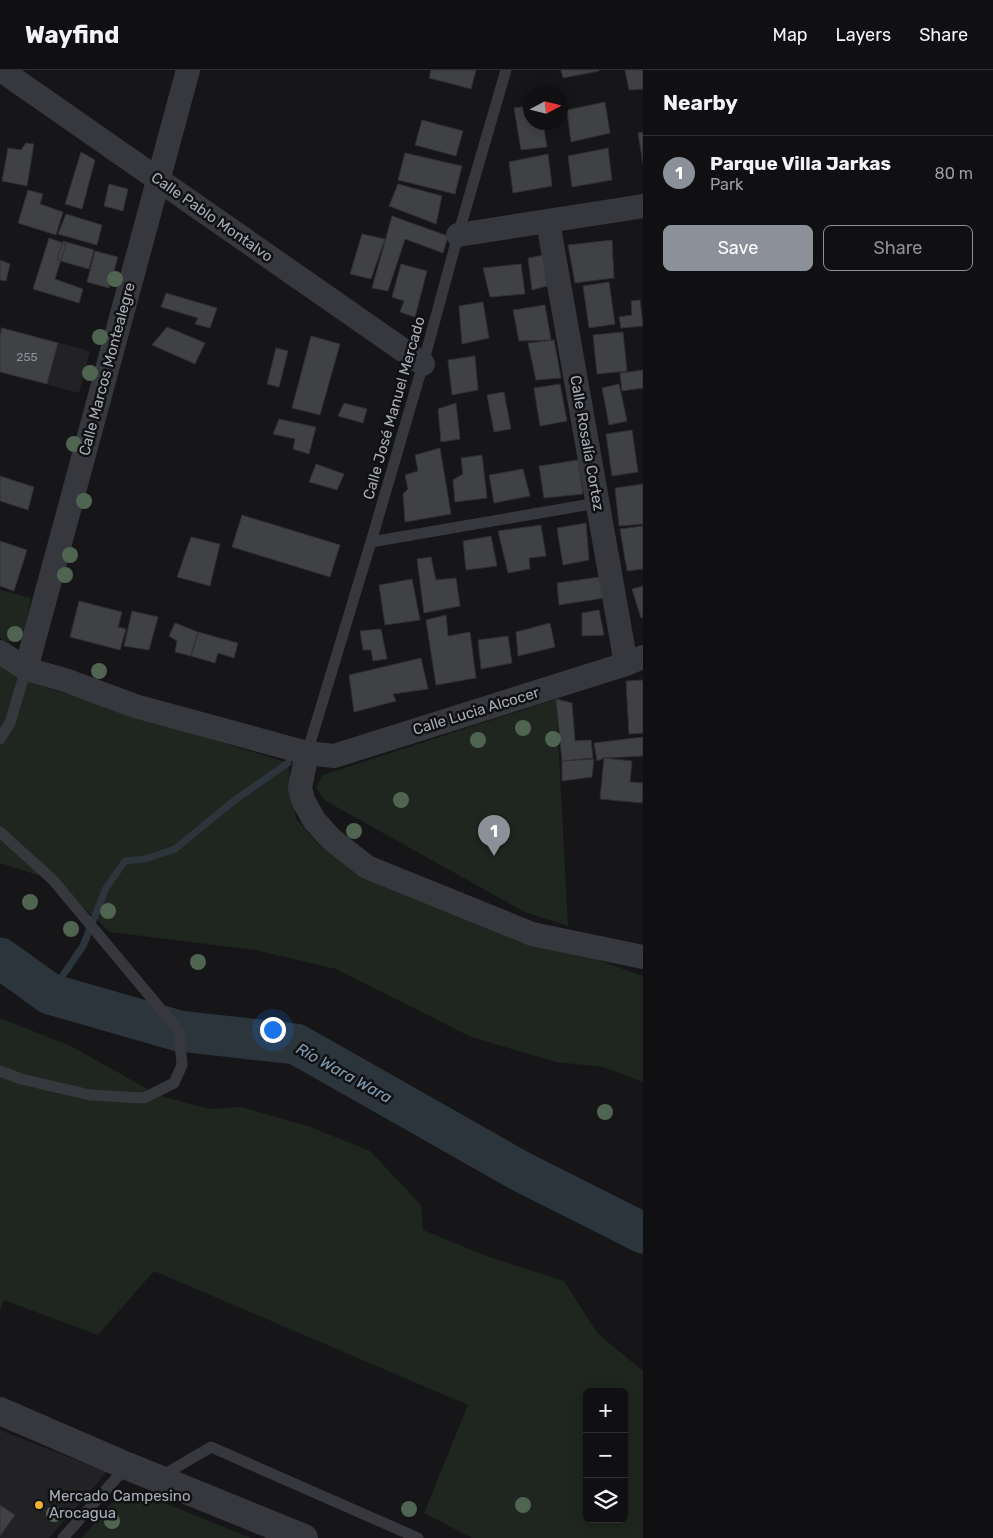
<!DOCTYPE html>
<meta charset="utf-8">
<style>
body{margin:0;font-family:Rubik,sans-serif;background:#1e1e20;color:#f1f3f6}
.controls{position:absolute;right:15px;bottom:15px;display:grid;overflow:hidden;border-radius:8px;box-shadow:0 2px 12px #0003}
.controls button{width:45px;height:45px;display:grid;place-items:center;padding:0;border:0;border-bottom:1px solid #303032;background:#101012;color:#f1f3f6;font:25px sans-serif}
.compass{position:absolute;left:523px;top:15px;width:45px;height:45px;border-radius:50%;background:#101012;box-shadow:0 2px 12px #0003;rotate:83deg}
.you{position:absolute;left:272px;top:959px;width:18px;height:18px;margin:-12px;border:4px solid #fff;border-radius:50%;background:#1a73e8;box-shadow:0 0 0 8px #1a73e833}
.badge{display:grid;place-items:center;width:32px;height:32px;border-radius:50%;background:#8c9099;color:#fff;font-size:16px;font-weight:700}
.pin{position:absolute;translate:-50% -41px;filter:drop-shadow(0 1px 2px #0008)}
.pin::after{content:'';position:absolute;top:26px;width:18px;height:15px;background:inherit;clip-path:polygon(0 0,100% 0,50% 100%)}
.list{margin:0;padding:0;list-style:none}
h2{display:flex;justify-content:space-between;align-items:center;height:65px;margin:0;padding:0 20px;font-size:21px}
h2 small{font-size:16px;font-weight:400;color:#9c9d9f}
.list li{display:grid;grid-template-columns:32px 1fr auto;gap:15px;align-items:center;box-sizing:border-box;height:75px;padding:0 20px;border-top:1px solid #303032}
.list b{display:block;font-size:19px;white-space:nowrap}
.list p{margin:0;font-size:16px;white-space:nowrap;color:#9c9d9f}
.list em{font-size:16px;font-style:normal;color:#9c9d9f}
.actions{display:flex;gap:10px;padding:15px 20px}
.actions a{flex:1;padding:11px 0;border:1px solid #8c9099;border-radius:8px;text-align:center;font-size:18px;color:#8c9099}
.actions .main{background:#8c9099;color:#fff}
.icon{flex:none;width:28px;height:28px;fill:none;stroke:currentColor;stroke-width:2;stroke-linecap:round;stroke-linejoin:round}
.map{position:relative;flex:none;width:643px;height:1468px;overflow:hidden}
header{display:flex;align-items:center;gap:30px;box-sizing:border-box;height:70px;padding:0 25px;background:#101012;border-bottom:1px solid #303032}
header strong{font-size:24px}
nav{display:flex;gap:28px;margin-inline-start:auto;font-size:18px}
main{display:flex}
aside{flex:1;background:#101012}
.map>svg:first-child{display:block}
.built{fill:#222225}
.green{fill:#1e261f;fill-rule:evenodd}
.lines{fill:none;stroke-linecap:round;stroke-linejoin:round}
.stream{stroke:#2c353c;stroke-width:7}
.river{stroke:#2c353c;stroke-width:41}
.building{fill:#404145;stroke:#303034}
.service{stroke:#37383d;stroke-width:11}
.minor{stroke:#37383d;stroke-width:24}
.tertiary{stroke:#37383d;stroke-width:28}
.tree{fill:#506452}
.poi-dot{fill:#f2b134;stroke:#111113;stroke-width:2}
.labels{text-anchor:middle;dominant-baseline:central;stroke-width:5;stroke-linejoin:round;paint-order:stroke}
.number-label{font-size:12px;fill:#8e929b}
.street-label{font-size:15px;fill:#a8adb8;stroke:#111113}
.poi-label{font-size:15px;fill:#a8adb8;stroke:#111113;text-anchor:start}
.water-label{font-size:16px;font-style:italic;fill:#7f9bb3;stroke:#111113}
</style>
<header>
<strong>Wayfind</strong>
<nav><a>Map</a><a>Layers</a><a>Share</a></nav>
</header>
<main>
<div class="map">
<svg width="643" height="1468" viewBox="0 0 643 1468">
<rect width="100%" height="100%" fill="#161618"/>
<path class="built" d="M0 257 90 281 79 323 0 302Z
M0 1360 107 1402 49 1468H0Z"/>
<path class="green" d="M0 520 31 528 23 568C16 573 8 573 0 568Z
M0 595 29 612 288 693 296 749 322 778 358 804 519 872 589 887 643 906V1012L603 997 556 992 471 967 336 899 255 880 110 862 53 810 0 793Z
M556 629 568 856 525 842 324 730 316 717 323 705Z
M0 948 71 976 160 1026 210 1039 241 1037 308 1056 370 1081 421 1135 423 1160 489 1187 564 1211 598 1264 643 1301V1468H472L424 1443 468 1335 154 1201 98 1265 4 1230 0 1240ZM587 1322H624V1449H587Z
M135 1421 251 1468H82L113 1431Z"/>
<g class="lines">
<path class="stream" d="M50 924 83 876 106 818 125 791 145 789 175 779 235 730 288 693"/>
<path class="river" d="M0 888 50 924 179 961 296 974 520 1101 643 1163"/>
</g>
<path class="building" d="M431 0H476L471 19 429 8Z
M561 0H599V1L563 8Z
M625 0H643V19L629 20Z
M605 32 610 63 571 72 567 40Z
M530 36V52H543L547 77 521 80 514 38Z
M422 50 463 61 456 86 415 75Z
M643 62V94L638 63Z
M26 73 34 74 27 116 2 111 8 78 21 80Z
M608 78 612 110 572 117 568 86Z
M81 82 95 90 82 139 65 134Z
M405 83 462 96 455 124 398 110Z
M548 84 552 116 513 123 509 92Z
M109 114 128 119 123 141 104 136Z
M398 114 442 126 436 154 389 136Z
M28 120 43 124 40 134 63 142 56 165 18 153Z
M66 144 102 155 97 175 58 164Z
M392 146 448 166 443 183 405 169 388 221 372 218Z
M362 164 385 169 371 209 350 204Z
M49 168 66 174 55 209 83 219 79 233 33 219Z
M612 170 614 208 575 213 568 175Z
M63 171 94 180 89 199 57 190Z
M95 181 118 187 109 218 87 212Z
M544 185 547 216 532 220 528 188Z
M0 190 10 194 6 211 0 210Z
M401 194 427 201 415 247 400 242 404 231 392 227Z
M521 194 525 224 490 227 483 198Z
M609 212 615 254 589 258 583 216Z
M166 223 217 238 210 258 195 254 198 248 161 237Z
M640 230 643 256 621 258 619 247 632 245 631 231Z
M483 232 489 268 462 274 459 236Z
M545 235 551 270 519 271 513 240Z
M167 257 205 273 195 294 152 275Z
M2 258 58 273 47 314 0 302V265Z
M623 262 627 301 597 304 593 265Z
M311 266 340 274 320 345 292 338Z
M554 270 561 308 536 310 528 273Z
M276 278 288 281 279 317 267 314Z
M475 286 478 320 452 325 448 290Z
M643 300V318L622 321 620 303Z
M560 314 567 351 540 356 534 318Z
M619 314 627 351 609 355 602 318Z
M504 322 511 359 494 362 487 325Z
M344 333 367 339 363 353 338 346Z
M456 333 460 369 441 372 438 339Z
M279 349 316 357 309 384 293 379 295 369 273 364Z
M632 360 638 402 612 406 606 364Z
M440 378 451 444 405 452 403 424 408 419 405 405 418 401 415 385Z
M482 385 487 428 455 432 453 410 463 404 461 388Z
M578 390 583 424 544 428 539 396Z
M316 394 344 404 337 420 309 412Z
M523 399 530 426 494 433 489 405Z
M0 406 34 417 28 440 0 431Z
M643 414V454L619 456 615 418Z
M242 445 340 475 330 507 232 477Z
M586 453 589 490 563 495 557 458Z
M541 455 546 486 529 488 530 499 508 503 498 461Z
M643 456V499L627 501 620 459Z
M491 466 497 496 466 500 463 471Z
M191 467 220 474 210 516 177 507Z
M0 471 27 480 14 521 0 516Z
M431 487 436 510 456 508 460 536 424 543 417 489Z
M600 507 604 528 559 535 557 513Z
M412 509 420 550 385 555 379 515Z
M643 516V547L641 548 632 519Z
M79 531 122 542 118 557 126 559 120 580 70 567Z
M599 540 604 565 582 566V543Z
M132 541 158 547 149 580 124 576Z
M446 545 448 566 470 562 476 608 436 615 426 550Z
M175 553 198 562 191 586 175 582 177 571 169 566Z
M550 553 555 577 518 586 516 562Z
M381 559 387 589 373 591 371 580H363L360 561Z
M198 562 238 573 234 588 218 583 215 593 191 586Z
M508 566 512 593 481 599 478 570Z
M421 588 428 619 393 624 396 631 354 642 349 605Z
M643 610V663L629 664 626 611Z
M556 629 572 633 575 671 591 670 593 688 562 691Z
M643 667V686L604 688 597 691 594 673Z
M604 688 632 691 630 712 643 713 642 733 600 729Z
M594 689 592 707 562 711V691Z
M0 1435 15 1445 0 1466Z"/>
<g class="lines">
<path class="service" d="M371 472 597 433
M0 669 10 653 26 599
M307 683 371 472 423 294 458 165 506 0
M0 762 53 810 179 961 182 995 174 1013 144 1028 90 1025 21 1009 0 1001
M160 1407 211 1377 418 1468
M63 1468 127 1396"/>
<path class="minor" d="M1 0 423 294
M548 152 626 594
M458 165 643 136
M0 582 26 599 65 610 135 636 307 683 334 686 626 594 643 587
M26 599 188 0
M307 683 300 718 303 730 314 750 331 769 367 797 532 864 643 887"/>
<path class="tertiary" d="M0 1341 127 1396 304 1468"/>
</g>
<g class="tree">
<circle cx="115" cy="209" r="8"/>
<circle cx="100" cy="267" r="8"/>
<circle cx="90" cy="303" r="8"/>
<circle cx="74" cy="374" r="8"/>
<circle cx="84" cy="431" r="8"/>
<circle cx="70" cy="485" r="8"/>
<circle cx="65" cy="505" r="8"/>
<circle cx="15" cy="564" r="8"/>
<circle cx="99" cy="601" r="8"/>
<circle cx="523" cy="658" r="8"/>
<circle cx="553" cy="669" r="8"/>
<circle cx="478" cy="670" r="8"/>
<circle cx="401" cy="730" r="8"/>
<circle cx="354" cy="761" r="8"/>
<circle cx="30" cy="832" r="8"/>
<circle cx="108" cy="841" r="8"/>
<circle cx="71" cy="859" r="8"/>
<circle cx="198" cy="892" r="8"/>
<circle cx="605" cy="1042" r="8"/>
<circle cx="523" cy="1435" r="8"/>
<circle cx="409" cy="1439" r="8"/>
<circle cx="54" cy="1444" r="8"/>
<circle cx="112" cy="1451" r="8"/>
</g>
<circle class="poi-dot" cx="39" cy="1435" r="5"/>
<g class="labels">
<g class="number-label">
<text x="27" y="287">255</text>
</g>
<g class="street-label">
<text transform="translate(212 147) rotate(35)">Calle Pablo Montalvo</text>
<text transform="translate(107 299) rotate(-75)">Calle Marcos Montealegre</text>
<text transform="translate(394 338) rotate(-74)">Calle José Manuel Mercado</text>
<text transform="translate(587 373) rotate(80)">Calle Rosalía Cortez</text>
<text transform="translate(476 641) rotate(-17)">Calle Lucia Alcocer</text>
</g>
<g class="poi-label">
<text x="49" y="1426">Mercado Campesino<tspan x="49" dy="17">Arocagua</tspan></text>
</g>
<g class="water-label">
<text transform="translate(344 1003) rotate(29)">Río Wara Wara</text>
</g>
</g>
</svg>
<div class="controls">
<button>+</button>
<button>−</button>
<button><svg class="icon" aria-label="layers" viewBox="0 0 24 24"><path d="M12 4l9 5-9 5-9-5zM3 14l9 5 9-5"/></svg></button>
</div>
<svg class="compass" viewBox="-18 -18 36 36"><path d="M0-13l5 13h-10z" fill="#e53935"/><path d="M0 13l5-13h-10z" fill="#9c9d9f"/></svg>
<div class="you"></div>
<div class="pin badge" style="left:494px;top:786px">1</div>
</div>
<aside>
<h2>Nearby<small></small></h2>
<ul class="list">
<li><span class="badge">1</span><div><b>Parque Villa Jarkas</b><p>Park</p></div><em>80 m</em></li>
</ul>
<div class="actions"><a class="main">Save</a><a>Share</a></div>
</aside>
</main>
